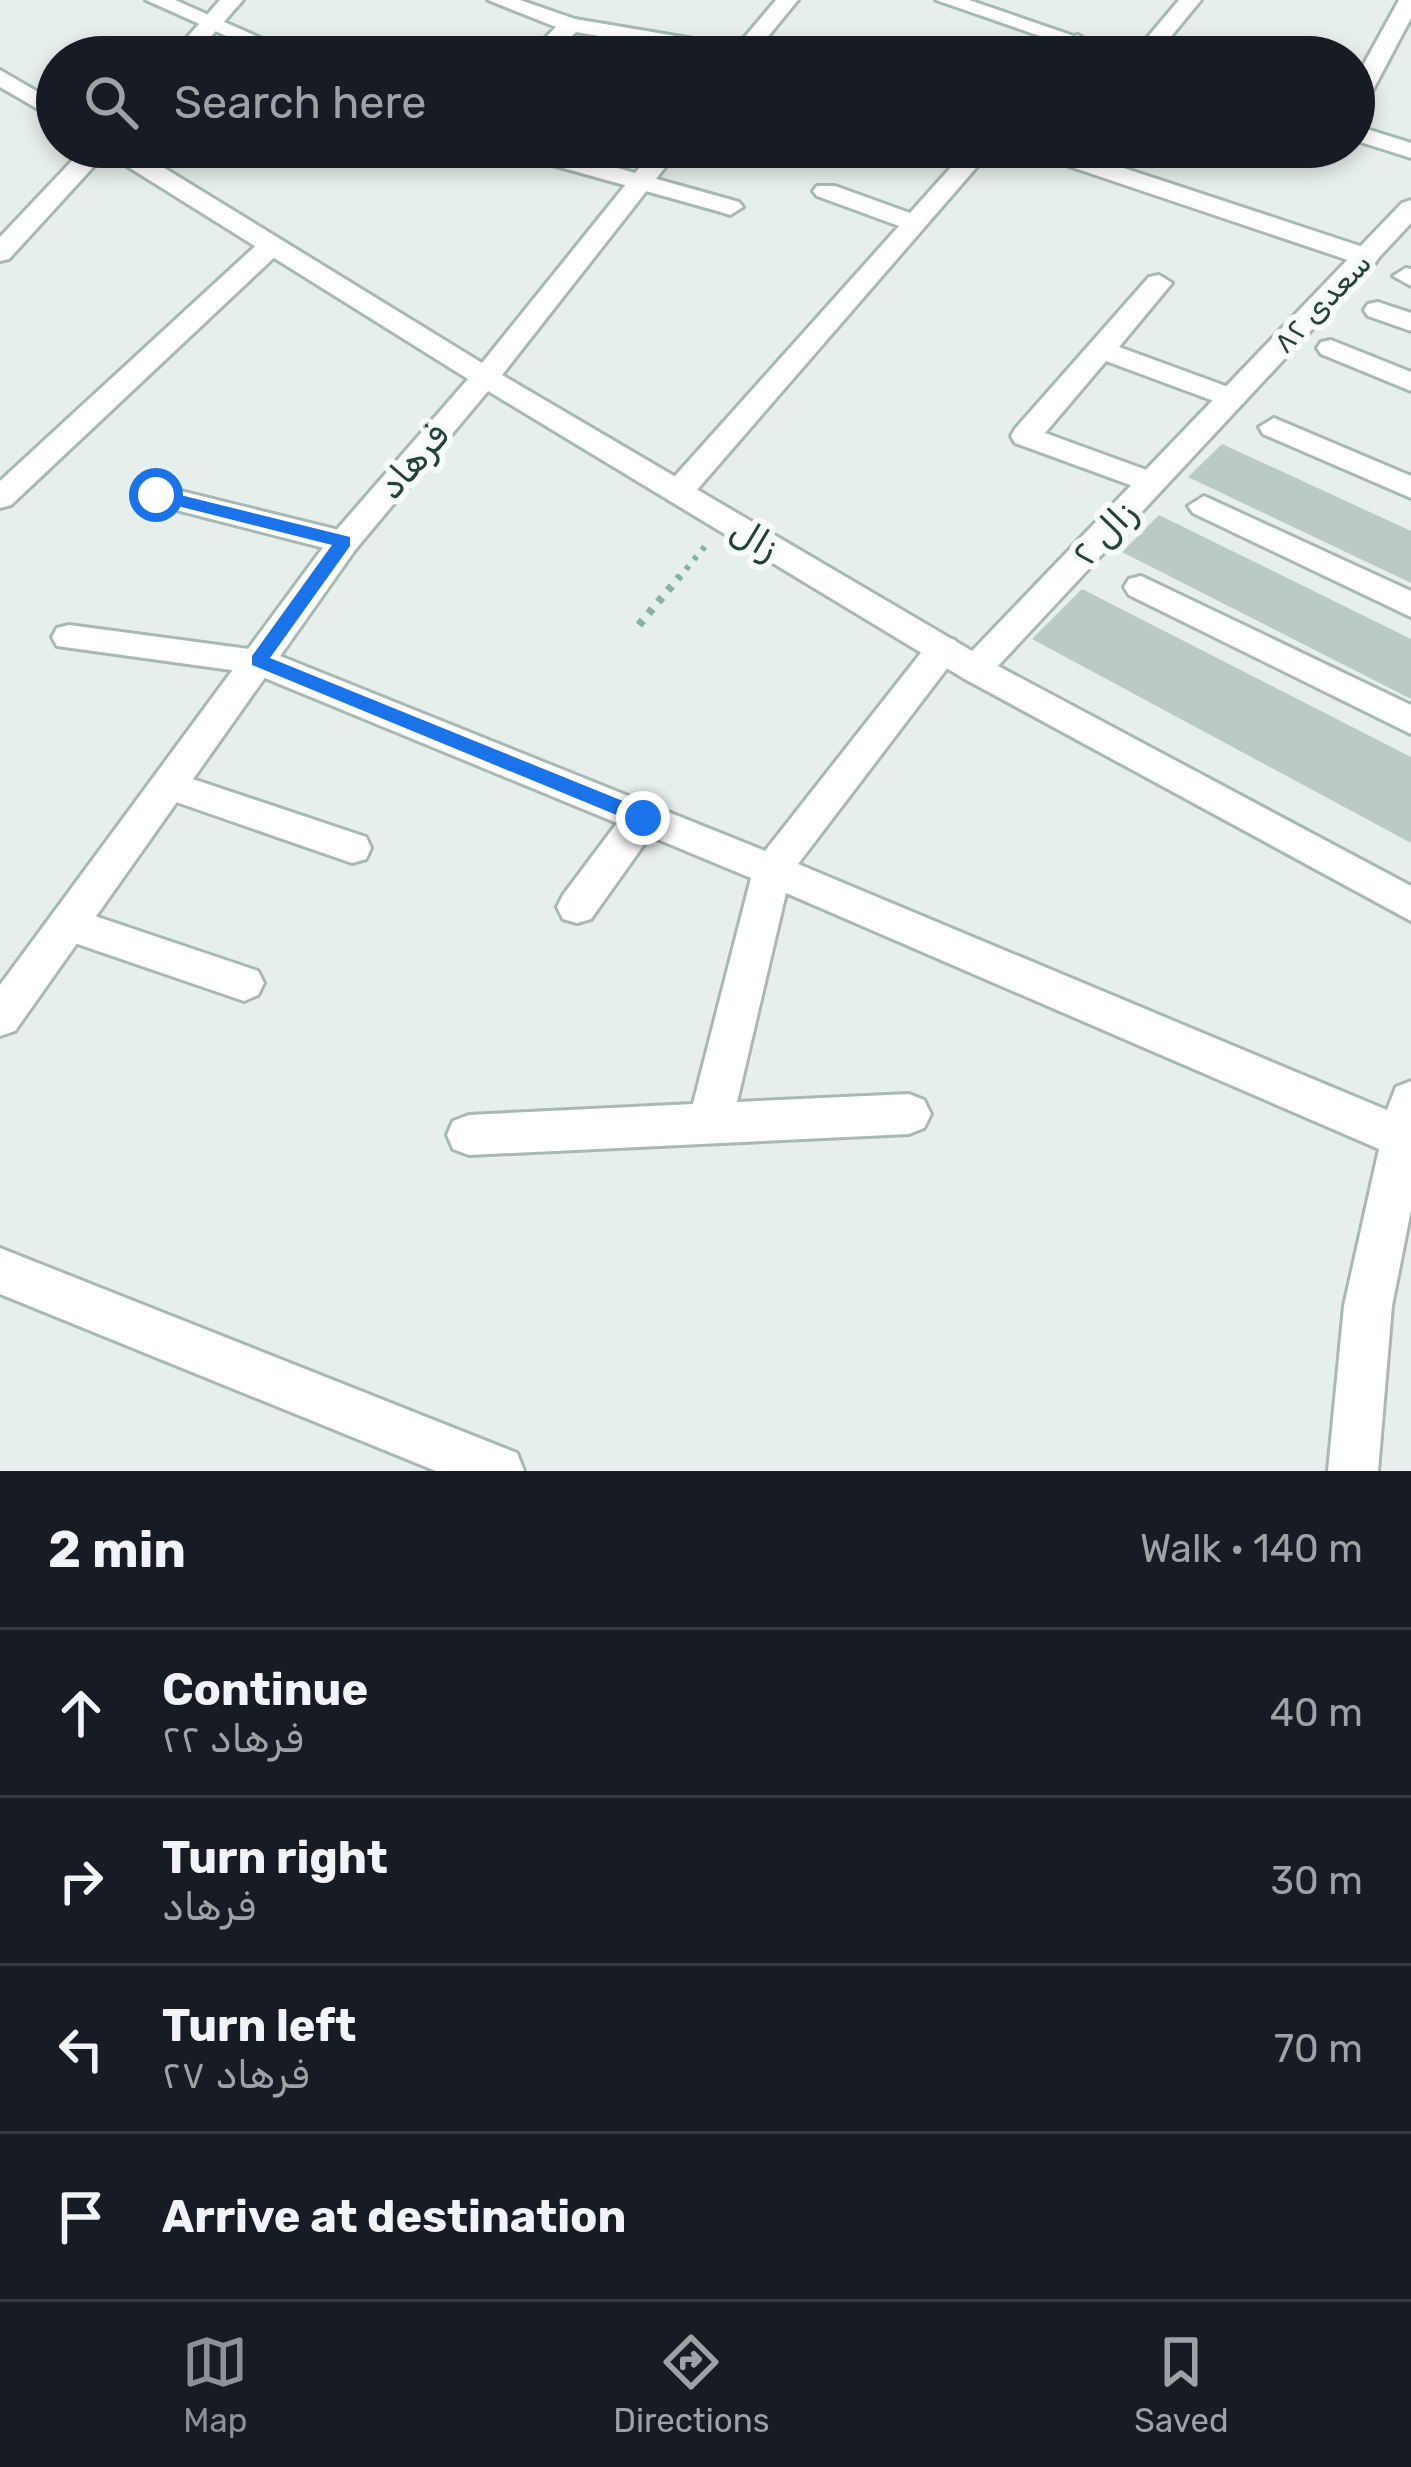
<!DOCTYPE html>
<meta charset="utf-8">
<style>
body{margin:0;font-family:Rubik,"Noto Naskh Arabic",sans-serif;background:#20242c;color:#f1f3f6}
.stop{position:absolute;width:36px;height:36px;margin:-27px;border:9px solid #1a73e8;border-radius:50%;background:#fff}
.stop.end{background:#1a73e8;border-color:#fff;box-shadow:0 3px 12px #0008}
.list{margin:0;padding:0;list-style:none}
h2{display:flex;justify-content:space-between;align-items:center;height:156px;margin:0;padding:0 48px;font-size:51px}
h2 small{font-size:39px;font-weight:400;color:#9ea1a6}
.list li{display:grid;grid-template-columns:78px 1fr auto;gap:36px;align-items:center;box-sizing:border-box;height:168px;padding:0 48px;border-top:3px solid #363941}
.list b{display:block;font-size:45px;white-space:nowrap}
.list p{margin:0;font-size:39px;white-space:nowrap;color:#9ea1a6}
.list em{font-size:39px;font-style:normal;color:#9ea1a6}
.icon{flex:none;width:66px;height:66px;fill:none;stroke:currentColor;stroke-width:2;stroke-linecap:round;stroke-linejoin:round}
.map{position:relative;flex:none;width:1411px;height:1471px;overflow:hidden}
.search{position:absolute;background:#171b24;box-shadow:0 6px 18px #0003;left:36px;right:36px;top:36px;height:132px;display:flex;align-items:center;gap:30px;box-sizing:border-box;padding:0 42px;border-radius:66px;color:#9ea1a6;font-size:45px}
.sheet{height:828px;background:#171b24}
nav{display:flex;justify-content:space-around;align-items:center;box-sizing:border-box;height:168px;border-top:3px solid #363941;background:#171b24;font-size:33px;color:#9ea1a6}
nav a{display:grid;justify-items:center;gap:6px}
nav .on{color:#8c9099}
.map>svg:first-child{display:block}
.building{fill:#bbcac4}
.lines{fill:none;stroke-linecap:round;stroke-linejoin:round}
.minor-casing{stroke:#a8b8b2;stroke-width:6}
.tertiary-casing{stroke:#a8b8b2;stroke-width:6}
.secondary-casing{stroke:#a4bbb3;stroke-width:6}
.path-far1{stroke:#86b3a5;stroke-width:6;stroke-dasharray:4.5 8;stroke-linecap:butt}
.path{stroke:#86b3a5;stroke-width:8;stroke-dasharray:6 9;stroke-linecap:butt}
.minor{fill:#fff;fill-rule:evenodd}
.tertiary{fill:#fff;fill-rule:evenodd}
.secondary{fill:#fff;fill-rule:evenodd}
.route{fill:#1a73e8}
.labels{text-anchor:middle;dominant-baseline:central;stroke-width:12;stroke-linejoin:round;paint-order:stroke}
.far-street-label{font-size:30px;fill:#24423a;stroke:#f7fbf9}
.street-label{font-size:36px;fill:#24423a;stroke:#f7fbf9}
</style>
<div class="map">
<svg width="1411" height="1471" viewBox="0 0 1411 1471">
<rect width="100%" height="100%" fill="#e6efeb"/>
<path class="building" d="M1222 444 1411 531V583L1188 477Z
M1159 515 1411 639V699L1122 552Z
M1082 589 1411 757V843L1032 639Z"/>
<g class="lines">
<defs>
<path id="minor" d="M146 0H175L303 57H273Z
M488 0H520L575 19 741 47 752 54 720 57 576 32 550 57H526L556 27Z
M1179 0H1201L1154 57H1131Z
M1399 0H1411V18L1366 103 1354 110V82Z
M1078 35 1089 42 1076 57H1053L1070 37Z
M503 147H542L739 202 743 207 730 215 721 212 506 152Z
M969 147H994L689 499H667L662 492 667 485 899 226 817 196 813 191 817 186H835L910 213Z
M1024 147H1060L1375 251 1379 257 1375 263H1357L1027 152Z
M272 237 285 245 281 251 11 505 0 508V481L263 239Z
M1406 268 1411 269V286L1393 276Z
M1159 275 1172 283 1119 347 1242 392 1247 398 1242 404H1222L1106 361 1045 433 1163 476 1167 483 1152 493 1015 443 1011 436 1015 429 1149 277Z
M1378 302 1411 313V331L1368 316 1364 310 1368 304Z
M1331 340 1411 372V391L1321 354 1317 348 1321 342Z
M1274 418 1411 476V498L1263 434 1259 427Z
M156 485 355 534 360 542 355 550 344 553 145 502 140 495 145 488Z
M1204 496 1411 591V617L1193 513 1188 506Z
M1141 576 1411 705V734L1129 595 1124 587 1129 579Z
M69 625 270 652 765 851 931 640 943 637 955 640 960 649 955 658 798 864 1387 1110 1396 1087 1411 1081V1210L1392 1306 1378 1471H1328L1344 1306 1379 1149 786 893 737 1102 909 1094 924 1100 931 1114 924 1128 909 1134 469 1155 453 1149 447 1135 453 1121 469 1115 693 1104 751 878 650 836 591 919 577 923 563 919 557 907 563 895 617 823 253 673 57 646 52 637 57 628Z
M169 771 366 837 371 848 366 859 352 863 156 795 151 785 156 775Z
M68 907 258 971 264 983 258 995 244 1001 54 936 48 924 54 912Z
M0 1248 517 1453 524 1471H436L0 1294Z"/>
<path id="tertiary" d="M220 0H243L193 57H170Z
M776 0H798L751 57H728Z
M0 70 57 103V120L0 87Z
M85 147H130L482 363 656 147H681L502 375 972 651 1402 203 1411 200V223L998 666 1411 886V921L963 678 488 391 355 550 15 1031 0 1036V985L333 534 468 379 106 153 9 259 0 261V237Z"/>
<path id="secondary" d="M936 0H969L1135 57H1101Z
M1354 125 1411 143V158L1354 140Z"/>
</defs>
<use href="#minor" class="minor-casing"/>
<use href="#tertiary" class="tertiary-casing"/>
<use href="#secondary" class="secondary-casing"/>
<path class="path-far1" d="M678 579 706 545"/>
<path class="path" d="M639 625 680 576"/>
<use href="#minor" class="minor"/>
<use href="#tertiary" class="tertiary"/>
<use href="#secondary" class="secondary"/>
</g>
<path class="route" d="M156 489 350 537V546L270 658 650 812V823H636L252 665V656L332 545 150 499V491Z"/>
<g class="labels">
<g class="far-street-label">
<text transform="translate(1322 303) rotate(-46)">سعدی ۸۲</text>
</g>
<g class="street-label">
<text transform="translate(413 461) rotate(-49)">فرهاد</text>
<text transform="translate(1104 533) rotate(-46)">زال ۲</text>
<text transform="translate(755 538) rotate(31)">زال</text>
</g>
</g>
</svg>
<div class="stop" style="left:156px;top:495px"></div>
<div class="stop end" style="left:643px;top:818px"></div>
<div class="search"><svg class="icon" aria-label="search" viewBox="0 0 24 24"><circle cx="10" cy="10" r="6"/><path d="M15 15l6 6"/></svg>Search here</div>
</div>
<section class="sheet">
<h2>2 min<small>Walk · 140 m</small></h2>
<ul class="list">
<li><svg class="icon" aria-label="ahead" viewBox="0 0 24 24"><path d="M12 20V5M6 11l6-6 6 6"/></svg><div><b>Continue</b><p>فرهاد ۲۲</p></div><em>40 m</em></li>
<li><svg class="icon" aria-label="right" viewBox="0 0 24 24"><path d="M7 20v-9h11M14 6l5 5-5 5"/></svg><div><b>Turn right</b><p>فرهاد</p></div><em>30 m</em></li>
<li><svg class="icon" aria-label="left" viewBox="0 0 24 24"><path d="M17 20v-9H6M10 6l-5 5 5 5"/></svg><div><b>Turn left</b><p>فرهاد ۲۷</p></div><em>70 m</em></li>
<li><svg class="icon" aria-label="arrive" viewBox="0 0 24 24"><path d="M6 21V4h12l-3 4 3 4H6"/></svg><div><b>Arrive at destination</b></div></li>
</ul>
</section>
<nav>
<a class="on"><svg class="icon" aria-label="map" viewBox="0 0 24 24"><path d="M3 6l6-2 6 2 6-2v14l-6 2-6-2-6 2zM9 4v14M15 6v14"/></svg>Map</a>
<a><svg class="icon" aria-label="directions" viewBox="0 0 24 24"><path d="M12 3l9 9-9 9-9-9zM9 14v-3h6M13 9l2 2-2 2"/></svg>Directions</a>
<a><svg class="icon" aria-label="saved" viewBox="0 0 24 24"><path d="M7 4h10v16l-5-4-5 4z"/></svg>Saved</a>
</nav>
